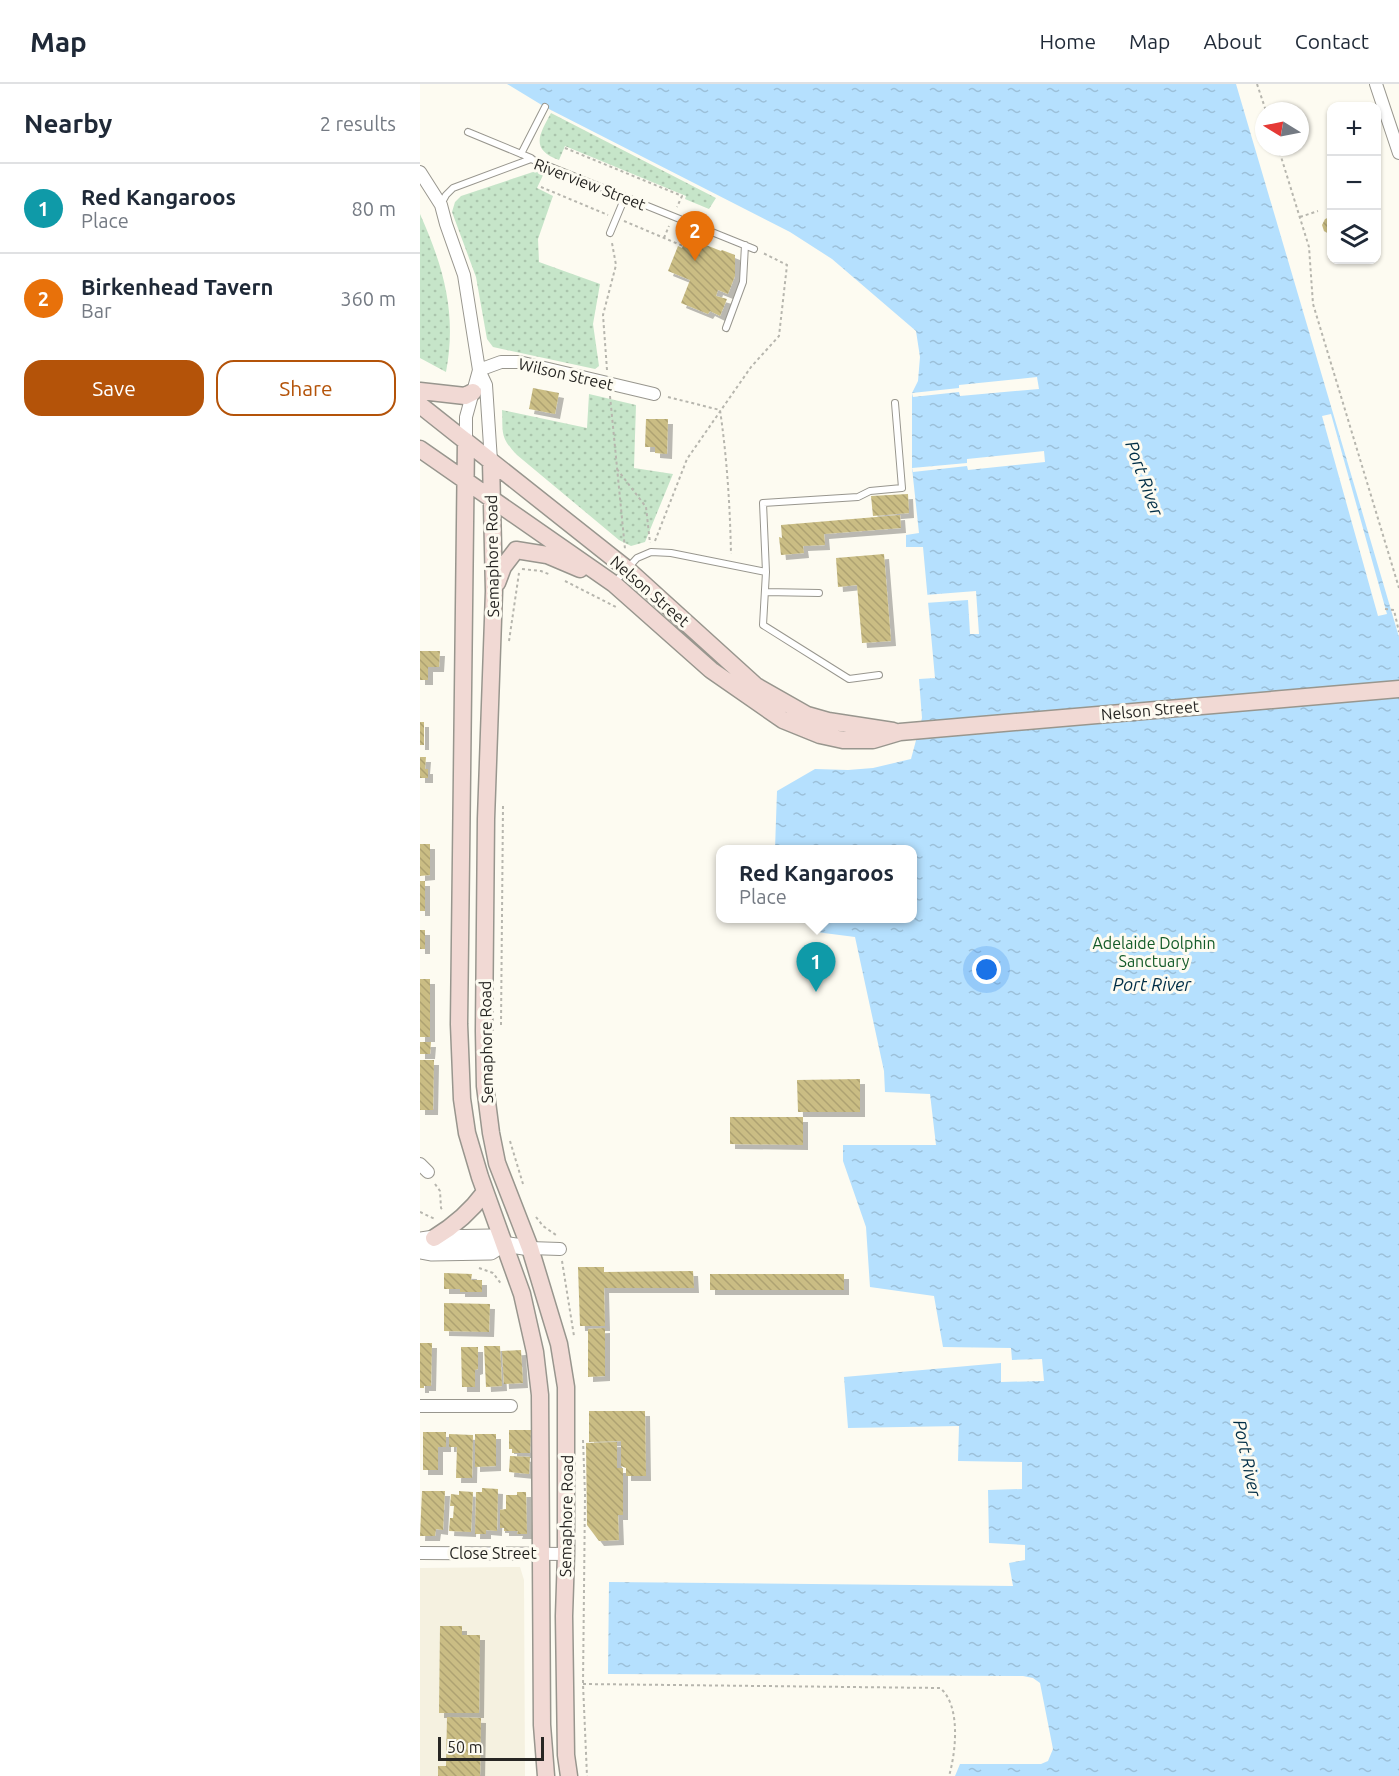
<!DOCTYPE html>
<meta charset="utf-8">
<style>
body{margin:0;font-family:Ubuntu,sans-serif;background:#f2f2f3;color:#1f2937}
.controls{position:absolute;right:18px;top:18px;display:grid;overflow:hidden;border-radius:12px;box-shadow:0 2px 4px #0004}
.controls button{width:54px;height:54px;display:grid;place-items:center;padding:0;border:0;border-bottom:2px solid #e0e1e3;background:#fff;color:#1f2937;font:30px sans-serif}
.compass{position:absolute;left:835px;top:18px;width:54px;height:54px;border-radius:50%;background:#fff;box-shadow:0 2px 4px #0004;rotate:280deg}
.scale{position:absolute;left:18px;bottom:15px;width:106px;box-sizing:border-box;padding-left:6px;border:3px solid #272623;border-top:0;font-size:16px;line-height:21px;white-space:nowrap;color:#272623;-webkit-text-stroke:4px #fdfbf1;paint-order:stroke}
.you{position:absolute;left:567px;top:886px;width:21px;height:21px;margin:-15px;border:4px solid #fff;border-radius:50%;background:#1a73e8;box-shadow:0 0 0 9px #1a73e833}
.badge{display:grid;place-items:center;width:39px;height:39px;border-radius:50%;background:#b45309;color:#fff;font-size:20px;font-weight:700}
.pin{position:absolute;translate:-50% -50px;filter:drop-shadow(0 2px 3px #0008)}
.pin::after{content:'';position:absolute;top:32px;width:21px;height:18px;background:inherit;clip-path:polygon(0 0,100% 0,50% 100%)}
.popup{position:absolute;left:296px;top:761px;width:201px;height:78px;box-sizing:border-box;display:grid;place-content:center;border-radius:12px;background:#fff;filter:drop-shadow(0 2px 4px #0005);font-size:20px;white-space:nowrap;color:#747a83}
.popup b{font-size:22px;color:#1f2937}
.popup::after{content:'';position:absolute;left:50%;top:100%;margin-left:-12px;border:12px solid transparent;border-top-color:#fff}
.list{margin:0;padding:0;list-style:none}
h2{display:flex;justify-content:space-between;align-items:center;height:78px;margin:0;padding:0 24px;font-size:26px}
h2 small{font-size:20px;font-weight:400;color:#747a83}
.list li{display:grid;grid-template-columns:39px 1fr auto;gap:18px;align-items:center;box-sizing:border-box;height:90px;padding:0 24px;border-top:2px solid #e0e1e3}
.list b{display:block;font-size:22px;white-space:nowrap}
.list p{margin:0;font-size:20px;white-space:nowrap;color:#747a83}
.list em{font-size:20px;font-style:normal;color:#747a83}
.actions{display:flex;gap:12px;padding:18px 24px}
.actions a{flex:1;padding:14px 0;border:2px solid #b45309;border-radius:18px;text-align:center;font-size:21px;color:#b45309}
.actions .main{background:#b45309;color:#fff}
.icon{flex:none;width:33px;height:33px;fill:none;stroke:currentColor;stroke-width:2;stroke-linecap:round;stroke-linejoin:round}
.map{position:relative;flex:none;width:979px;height:1692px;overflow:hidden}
header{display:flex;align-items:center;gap:36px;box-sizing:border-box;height:84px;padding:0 30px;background:#fff;border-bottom:2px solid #e0e1e3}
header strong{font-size:28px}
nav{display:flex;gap:33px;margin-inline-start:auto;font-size:21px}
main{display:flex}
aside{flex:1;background:#fff}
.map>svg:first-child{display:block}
.built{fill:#f5f1e0}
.green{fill:url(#green-dots)}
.water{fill:url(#water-ripples)}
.pier{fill:#fdfbf1}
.building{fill:url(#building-back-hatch);filter:url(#shadow)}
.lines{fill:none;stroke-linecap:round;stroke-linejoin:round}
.service-casing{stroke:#98968e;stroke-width:8}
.minor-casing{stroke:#98968e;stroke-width:14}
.tertiary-casing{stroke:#98968e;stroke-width:17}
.secondary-casing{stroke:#98968e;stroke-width:19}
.path{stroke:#b7b6ae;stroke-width:2;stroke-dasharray:3 3;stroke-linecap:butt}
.service{stroke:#fff;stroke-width:6}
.minor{stroke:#fff;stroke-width:12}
.tertiary{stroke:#fff;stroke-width:15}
.secondary{stroke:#f1d9d4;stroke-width:16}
.labels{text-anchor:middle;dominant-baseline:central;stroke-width:6;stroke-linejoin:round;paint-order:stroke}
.street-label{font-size:16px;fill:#272623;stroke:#fdfbf1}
.park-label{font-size:16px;fill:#145b28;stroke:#fdfbf1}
.water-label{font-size:18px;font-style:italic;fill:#002e46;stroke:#fdfbf1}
</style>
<header>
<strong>Map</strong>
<nav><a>Home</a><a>Map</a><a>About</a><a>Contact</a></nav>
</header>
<main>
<aside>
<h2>Nearby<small>2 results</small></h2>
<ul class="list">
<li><span class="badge" style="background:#0f9aa8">1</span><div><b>Red Kangaroos</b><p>Place</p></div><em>80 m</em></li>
<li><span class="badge" style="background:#e8710a">2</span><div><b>Birkenhead Tavern</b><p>Bar</p></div><em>360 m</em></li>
</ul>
<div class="actions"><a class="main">Save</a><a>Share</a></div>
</aside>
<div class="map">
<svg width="979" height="1692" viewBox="0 0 979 1692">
<defs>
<pattern id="green-dots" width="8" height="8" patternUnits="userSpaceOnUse" patternTransform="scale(1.5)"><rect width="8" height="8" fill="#c6e5c9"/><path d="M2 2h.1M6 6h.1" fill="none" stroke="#aac4ac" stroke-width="1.8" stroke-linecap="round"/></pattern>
<pattern id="water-ripples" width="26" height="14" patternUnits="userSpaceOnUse" patternTransform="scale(1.5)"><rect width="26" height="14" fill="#b5e0fe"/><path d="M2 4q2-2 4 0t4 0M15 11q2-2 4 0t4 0" fill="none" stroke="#9cc0d9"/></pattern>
<pattern id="building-back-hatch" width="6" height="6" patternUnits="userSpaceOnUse" patternTransform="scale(1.5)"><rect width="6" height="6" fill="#cabd84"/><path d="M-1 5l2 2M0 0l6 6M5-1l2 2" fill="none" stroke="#aea272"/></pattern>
<filter id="shadow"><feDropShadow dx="5" dy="5" stdDeviation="0" flood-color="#0004"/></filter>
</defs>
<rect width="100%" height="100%" fill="#fdfbf1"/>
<path class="built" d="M100 1483 104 1496 105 1692H0V1484Z"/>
<path class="green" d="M131 29 296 114 289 125 265 115 266 112 145 62 139 76C110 65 119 51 131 29Z
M116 87 124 89 117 104 133 112 118 155 119 178 180 200 173 240 179 282 175 285 73 263 67 255 56 193 32 128 35 118 41 112Z
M0 130C24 184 37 230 26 288L0 274Z
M169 310 216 321 214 384 253 390 225 458 211 462 199 456 97 371C80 353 83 350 82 326L167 344Z"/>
<path class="water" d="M87 0H816L979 553V1692H535L540 1680H621L628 1677 633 1665 620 1599 613 1594 603 1592 188 1590 189 1498 593 1502 589 1479 605 1476V1461L569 1459 568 1406 602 1405V1378L538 1377 539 1342 428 1344 424 1293 581 1279V1298L624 1297 622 1275 592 1276 591 1264 523 1263 514 1212 450 1203 446 1143 423 1077V1061H516L510 1010 465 1008 464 987 435 853 396 848 381 835 492 834V766L355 765 357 707 395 685 428 686 453 684 491 675 502 634 499 595 515 594 503 463H486V451L499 449 492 384V309L498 297 500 273 496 247 412 175 370 148 125 23Z"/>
<path class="pier" d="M617 293 619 305 540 312 539 308 493 313 492 309 539 304V301Z
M911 330 967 530 958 532 902 332Z
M624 367 625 378 548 386 547 382 493 388 492 384 547 379V375Z
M556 507 559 550H550L548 516 505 519V511Z"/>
<path class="building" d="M912 132V152L904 147 902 141 905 135Z
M266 153 301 167 302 166 315 171V192L308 210 298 206 296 212 307 215 300 232 290 227 288 230 261 219 270 196 248 187 258 162 262 164Z
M113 304 139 309 135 330 109 325Z
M226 335H248L247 370 235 369V363H225Z
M488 410 489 429 453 432 451 412Z
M480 431 481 444 404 450 405 461 383 462 384 469 361 471 359 453 362 454 361 441Z
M464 470 471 557 442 559 437 501 418 503 416 474Z
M0 567H20L19 583H8V596H0Z
M0 638H4V661H0Z
M0 673H6L5 685H8V694H0Z
M0 760H10V791L0 792Z
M0 797H5V827H0Z
M0 846H5V865H0Z
M0 895H10V953H0Z
M0 958H11L10 970H0Z
M0 976H14L13 1026H0Z
M440 995V1028H378L377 996Z
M310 1033H383V1061L310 1060Z
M158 1183H184V1188L273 1187 274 1204H184L185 1242H160Z
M24 1189 52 1190 51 1196H62V1208H40V1205H24Z
M290 1190H424V1206H290Z
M24 1219 70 1220 69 1248 24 1247Z
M185 1244V1292L168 1293V1245Z
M0 1259H12L11 1302H4V1304H0Z
M64 1262H80L82 1302 66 1303Z
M41 1263H58V1285L55 1286V1303H42Z
M101 1266 103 1299 84 1300 82 1267Z
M169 1327H225L226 1392H206V1384L201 1382V1357L169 1358Z
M89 1346H111L110 1369H92V1365H89Z
M3 1348H26V1363H18V1386H3Z
M29 1350 53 1351 52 1394H36L37 1363H29Z
M55 1350H76V1382L55 1383Z
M197 1358V1384H203V1431H198L199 1456 179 1457 167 1441 166 1359Z
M90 1372 110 1373 109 1390 89 1388Z
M62 1404 78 1405 77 1447 66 1446V1450H55L56 1408H62Z
M2 1407H25L23 1446 16 1445 15 1452H0Z
M39 1407 53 1408 51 1448 29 1447 30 1434H33L34 1422H30L31 1410 39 1411Z
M97 1408H106L107 1450H97L98 1447H84V1444H80V1426L86 1425V1411H97Z
M20 1542H42V1551H60L59 1629H19Z
M27 1633 61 1634 60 1692H18V1682H26Z"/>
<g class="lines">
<defs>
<path id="service" d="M48 48 111 74
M101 70 125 23
M21 120 26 111 33 104 111 75 334 165
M190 149 205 113
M306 244 323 198 325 161
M194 499 217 474 231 468 251 469 346 488
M345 508 399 509
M459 591 429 595 343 541 346 488 343 419 438 413 450 407 482 404 475 319"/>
<path id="minor" d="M956 0 979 69
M0 88 21 121 26 140 44 191 59 286 66 301 71 377
M59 286 81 278H99L234 310
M46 357V333L59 286
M0 1080 8 1088
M110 1164 140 1165
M0 1322H91
M0 1469 146 1470"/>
<path id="tertiary" d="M0 1156 14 1154 71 1153 83 1160 110 1164
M0 1167 12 1169 71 1168 83 1160"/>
<path id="secondary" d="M0 307 45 312 53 308
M0 321 207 485 336 602 387 631 408 637 473 647
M46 357 39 940 42 1015 47 1049 60 1093 102 1210 115 1268 120 1311 122 1641 126 1692
M0 365 194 500 291 586 363 636 400 651 423 656H453L480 648 979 605
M71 377 74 507 66 735 64 947 65 1002 71 1049 77 1079 110 1164 139 1260 146 1303V1470L144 1532 146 1671 149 1692
M77 499 83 483 96 466 127 471 160 485
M14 1154C34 1142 51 1127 65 1108"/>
</defs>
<use href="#service" class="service-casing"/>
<use href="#minor" class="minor-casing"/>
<use href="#tertiary" class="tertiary-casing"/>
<use href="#secondary" class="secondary-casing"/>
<path class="path" d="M837 0 846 27
M858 63 889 163 893 220 979 504
M145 64 262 112 257 123
M121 103 188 131
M880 133 898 127
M204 137 263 162
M244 154 249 142
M187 286 183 231 196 181 192 159
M190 312 205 465
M248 313 300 326C307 374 310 422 311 470
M197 385 226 423 230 459
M235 457 267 375 331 283 359 252 367 181 343 169
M102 485 121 487 131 491
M145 497 196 523
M965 525 974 526 979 548
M89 557 99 489
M81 941 83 722
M90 1057 103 1100
M15 1100 20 1107 21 1124 24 1127
M0 1128 15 1135
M116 1133 123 1142 136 1151
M142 1177 154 1252
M59 1184 73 1189 82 1201
M163 1356 165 1410 163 1600 167 1692
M163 1600 520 1604C541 1621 536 1668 529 1692"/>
<use href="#service" class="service"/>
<use href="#minor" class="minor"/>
<use href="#tertiary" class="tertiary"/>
<use href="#secondary" class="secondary"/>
</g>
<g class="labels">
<g class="street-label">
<text transform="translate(170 100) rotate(21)">Riverview Street</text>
<text transform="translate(146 290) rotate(13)">Wilson Street</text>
<text transform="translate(72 472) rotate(-91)">Semaphore Road</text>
<text transform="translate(230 507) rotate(41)">Nelson Street</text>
<text transform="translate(730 626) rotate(-5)">Nelson Street</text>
<text transform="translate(66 958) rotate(-91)">Semaphore Road</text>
<text transform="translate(146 1432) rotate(-89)">Semaphore Road</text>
<text x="73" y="1469">Close Street</text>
</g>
<g class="park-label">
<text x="734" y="859">Adelaide Dolphin<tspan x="734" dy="18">Sanctuary</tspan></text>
</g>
<g class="water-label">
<text transform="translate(725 394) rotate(70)">Port River</text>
<text x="732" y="900">Port River</text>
<text transform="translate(828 1374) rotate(78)">Port River</text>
</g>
</g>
</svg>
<div class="controls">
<button>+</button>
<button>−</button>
<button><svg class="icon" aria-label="layers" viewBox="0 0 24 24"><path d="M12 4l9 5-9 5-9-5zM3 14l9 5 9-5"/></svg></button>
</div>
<svg class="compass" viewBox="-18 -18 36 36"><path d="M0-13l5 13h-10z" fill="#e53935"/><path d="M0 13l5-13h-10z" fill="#747a83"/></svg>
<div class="scale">50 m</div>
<div class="you"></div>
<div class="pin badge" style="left:396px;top:908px;background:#0f9aa8">1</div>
<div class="popup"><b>Red Kangaroos</b>Place</div>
<div class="pin badge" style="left:275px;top:177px;background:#e8710a">2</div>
</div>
</main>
